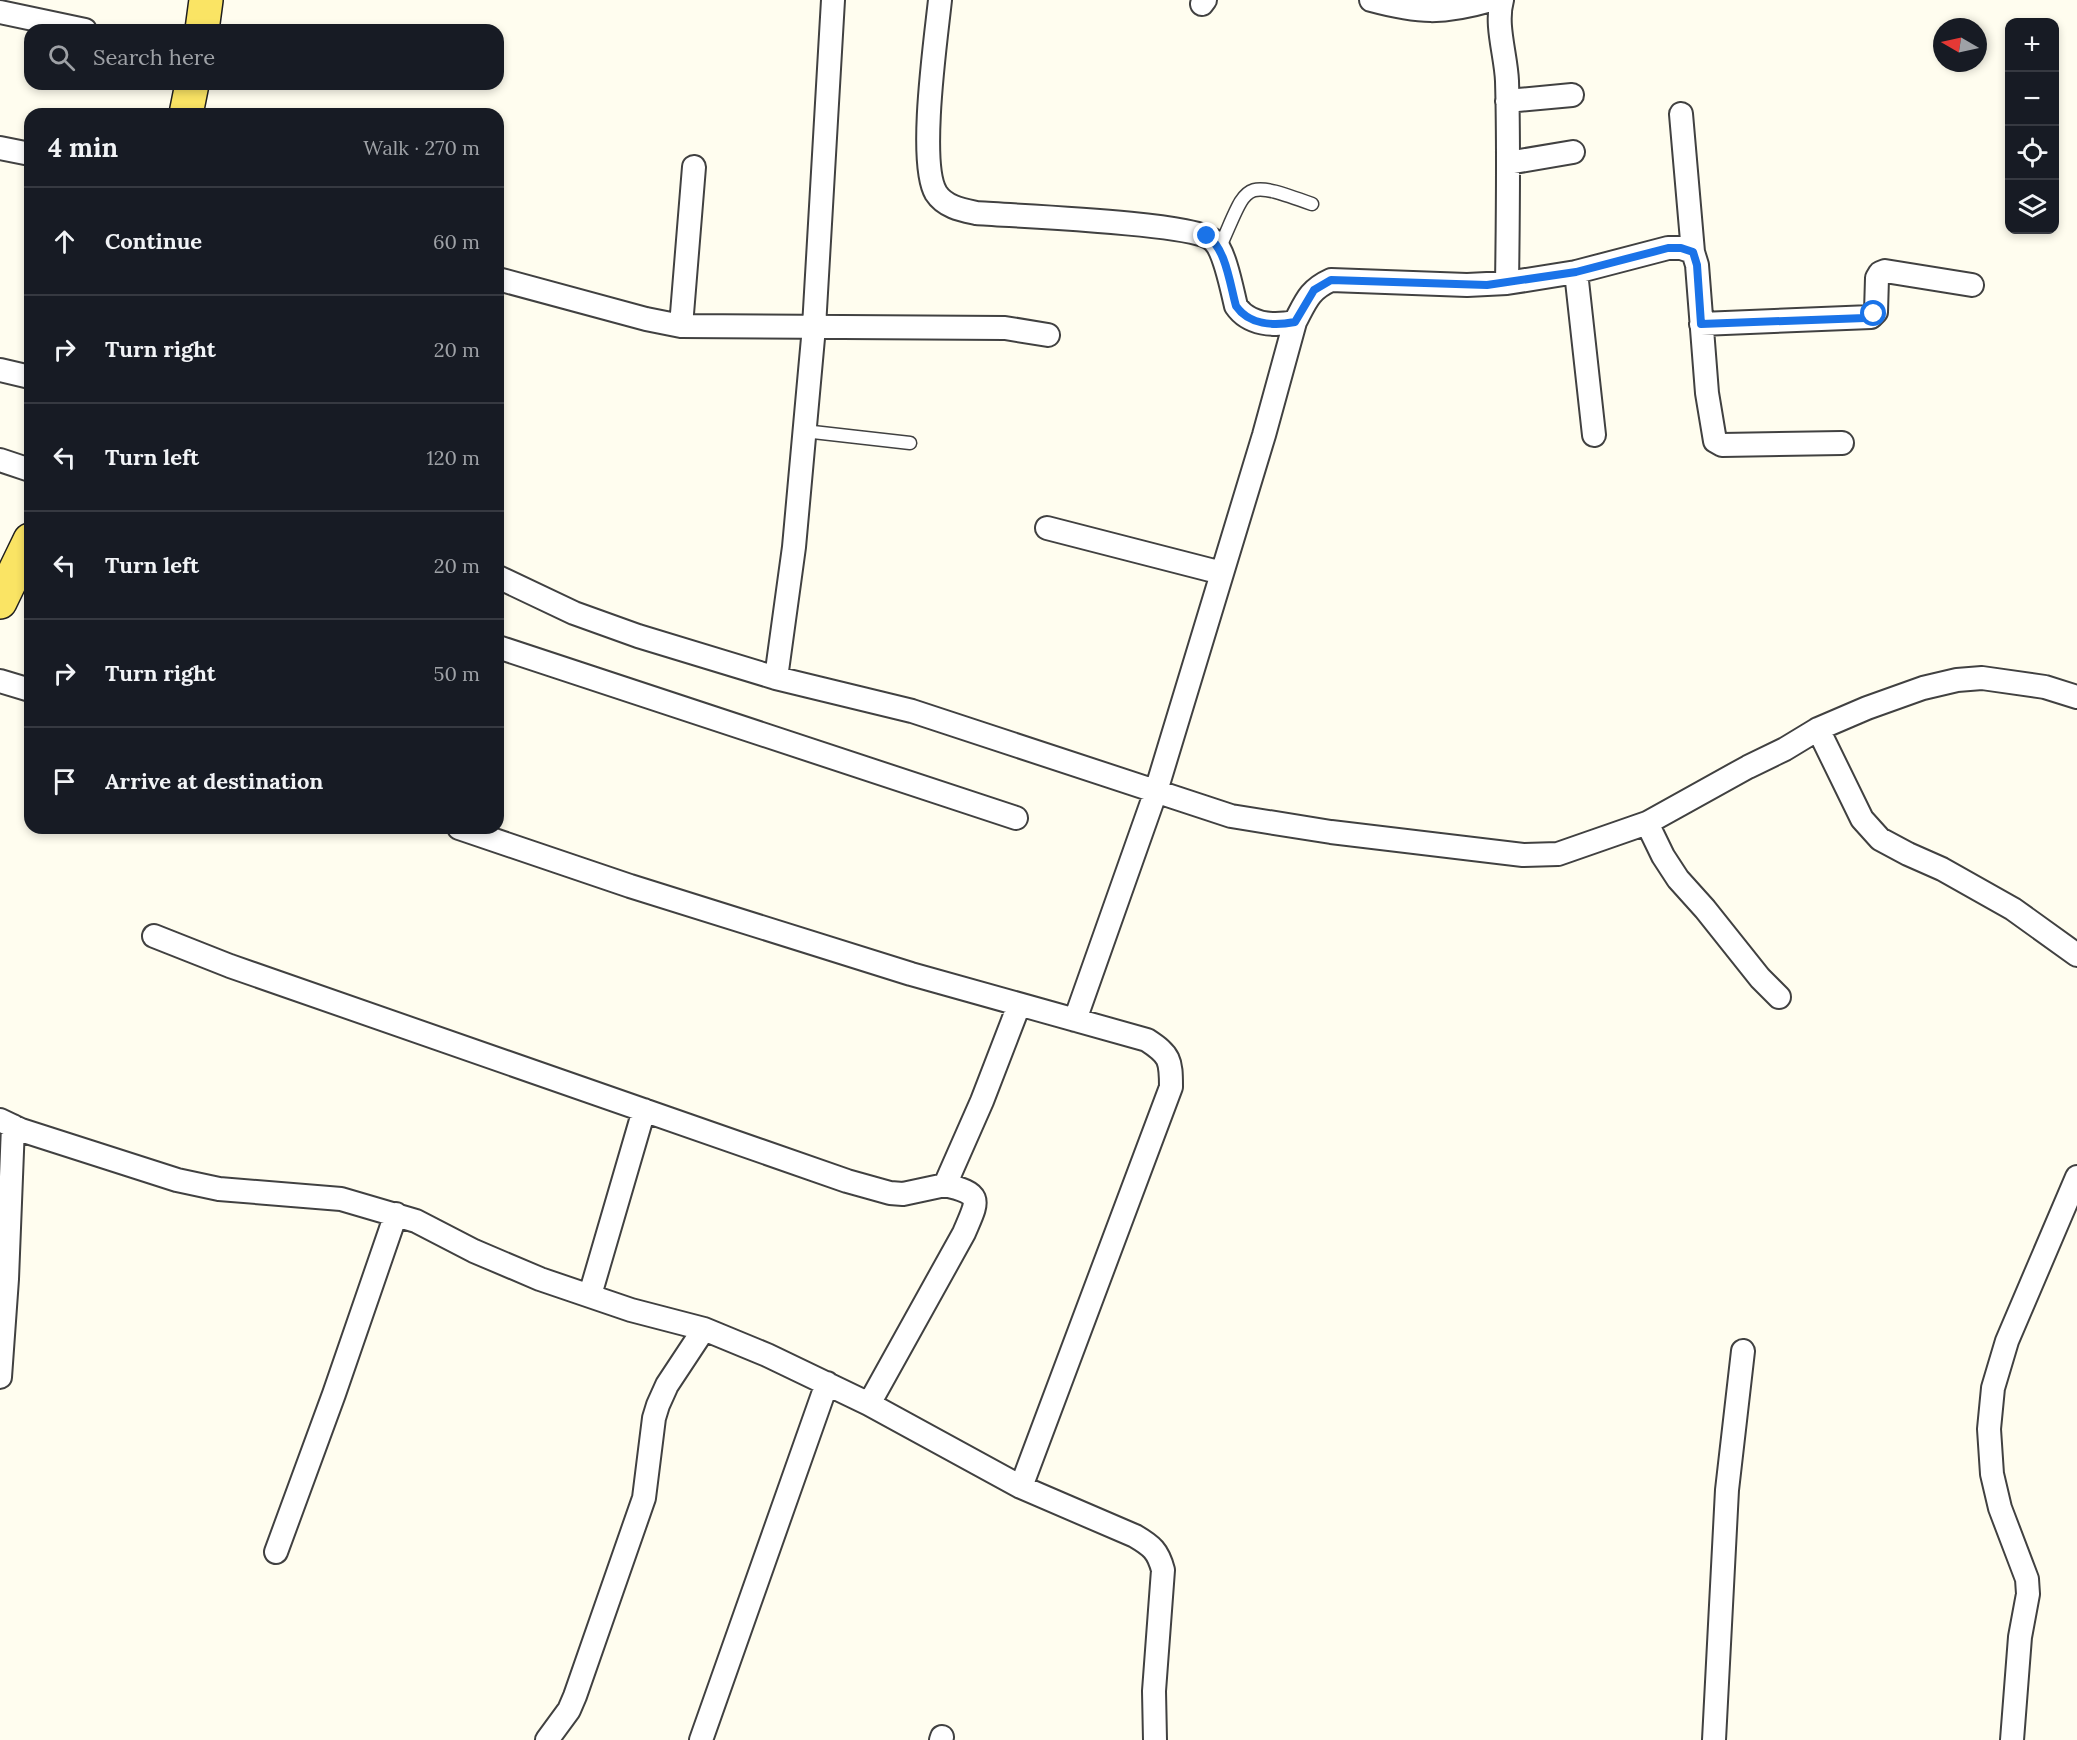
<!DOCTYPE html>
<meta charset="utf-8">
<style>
body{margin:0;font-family:Lora,serif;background:#242831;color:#f1f3f6}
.controls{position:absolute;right:18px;top:18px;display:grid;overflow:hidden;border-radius:12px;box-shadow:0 3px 9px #0003}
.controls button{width:54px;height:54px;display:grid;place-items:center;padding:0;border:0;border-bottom:2px solid #363941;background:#171b24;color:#f1f3f6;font:30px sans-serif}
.compass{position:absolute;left:1933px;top:18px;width:54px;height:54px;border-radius:50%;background:#171b24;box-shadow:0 3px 9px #0003;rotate:279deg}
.stop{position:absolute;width:18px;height:18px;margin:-14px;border:4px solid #1a73e8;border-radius:50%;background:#fff}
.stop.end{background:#1a73e8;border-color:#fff;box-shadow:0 2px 6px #0008}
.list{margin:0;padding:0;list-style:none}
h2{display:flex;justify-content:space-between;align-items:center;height:78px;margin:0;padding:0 24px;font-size:26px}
h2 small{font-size:20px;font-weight:400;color:#9ea1a6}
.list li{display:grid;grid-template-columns:39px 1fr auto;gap:18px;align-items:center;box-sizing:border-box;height:108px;padding:0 24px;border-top:2px solid #363941}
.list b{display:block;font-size:22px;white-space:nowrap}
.list em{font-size:20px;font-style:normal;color:#9ea1a6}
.icon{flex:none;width:33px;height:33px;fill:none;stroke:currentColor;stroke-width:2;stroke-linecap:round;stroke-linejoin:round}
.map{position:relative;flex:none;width:2077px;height:1740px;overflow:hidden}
.search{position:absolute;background:#171b24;box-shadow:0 3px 9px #0003;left:24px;top:24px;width:480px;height:66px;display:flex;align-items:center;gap:15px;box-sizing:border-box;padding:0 21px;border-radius:18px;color:#9ea1a6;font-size:22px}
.panel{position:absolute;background:#171b24;box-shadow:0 3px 9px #0003;left:24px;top:108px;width:480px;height:726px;border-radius:18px}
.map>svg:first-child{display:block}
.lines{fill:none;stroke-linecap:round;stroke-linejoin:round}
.service-casing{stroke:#414141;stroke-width:15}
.minor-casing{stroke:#414141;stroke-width:26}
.primary-casing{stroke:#1f1f1f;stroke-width:36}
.service{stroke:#fff;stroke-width:12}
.minor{stroke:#fff;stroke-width:22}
.primary{stroke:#fae464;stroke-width:33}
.route{stroke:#1a73e8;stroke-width:8}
</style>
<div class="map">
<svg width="2077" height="1740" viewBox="0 0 2077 1740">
<rect width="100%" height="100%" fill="#fffdef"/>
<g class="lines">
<defs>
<path id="service" d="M1219 249C1249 183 1240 178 1312 204
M804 431 910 443"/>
<path id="minor" d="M940 0C936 38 918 163 936 193 945 207 962 210 976 213 1013 216 1195 222 1214 241 1225 252 1232 290 1236 306 1249 325 1274 326 1295 322 1306 301 1309 290 1331 280L1467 285 1507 283 1576 272 1668 248H1681L1693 252 1697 265 1707 393 1715 441 1722 445 1842 443
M1371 0C1419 13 1443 14 1491 0
M1502 0C1495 25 1506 55 1507 81 1509 149 1508 216 1507 283
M1202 4 1205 0
M0 12 85 30
M1507 101 1572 95
M1681 114 1693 252
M0 148 30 154
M1508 163 1573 152
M1576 272 1594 435
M498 279 646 319 681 326 1005 328 1048 335
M1701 324 1871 317 1876 312 1877 278 1880 273 1885 271 1972 285
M681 326 694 167
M0 370 30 377
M0 460 30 470
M1047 528 1222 573
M498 577 574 613 638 636 776 678 912 711 1231 816 1331 832 1523 855 1558 854 1647 823 1748 767 1785 749 1818 729 1867 708 1923 688 1957 680 1982 678 2045 687 2077 697
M498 647 1016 818
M776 678 794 547 814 327 833 0
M0 681 30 690
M1818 729 1862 819 1880 839 1908 854 1942 869 2013 909 2077 955
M1647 823 1663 856 1678 879 1705 909 1760 978 1779 997
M459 828 630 886 911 974 1147 1040C1170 1055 1171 1060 1171 1087L1021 1487
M154 936 230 966 847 1181 890 1193 903 1194 945 1185 982 1101 1019 1005
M1075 1020 1156 791 1264 435 1295 322
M0 1120 21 1130 177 1180 219 1189 341 1199 416 1221 474 1251 540 1279 631 1310 704 1329 767 1355 869 1404 1021 1487 1135 1536C1152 1546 1158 1551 1163 1570L1154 1691 1155 1740
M590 1295 644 1110
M0 1377 7 1279 13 1126
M869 1404 964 1233C978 1200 984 1194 945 1185
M276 1552 334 1394 396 1214
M547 1740 569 1710 575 1696 644 1498 654 1418 658 1405 667 1385 704 1329
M701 1740 827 1383
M941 1740 942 1737
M1714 1740 1727 1490 1743 1351
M2012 1740 2020 1637 2028 1594 2027 1579 2000 1508 1992 1474 1989 1429 1993 1388 2007 1341 2077 1177"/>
<path id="primary" d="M202 30 206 0
M186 114 192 84
M0 602 30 540"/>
</defs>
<use href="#service" class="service-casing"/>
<use href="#minor" class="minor-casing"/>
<use href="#primary" class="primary-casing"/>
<use href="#service" class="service"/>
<use href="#minor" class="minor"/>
<use href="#primary" class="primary"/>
</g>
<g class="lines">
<path class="route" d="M1207 236C1226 248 1230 285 1236 306 1249 325 1274 326 1295 322L1314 290 1331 280 1487 285 1576 272 1668 248H1681L1693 252 1697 265 1701 324 1865 318 1874 314"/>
</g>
</svg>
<div class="controls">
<button>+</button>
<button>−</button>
<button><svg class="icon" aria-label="locate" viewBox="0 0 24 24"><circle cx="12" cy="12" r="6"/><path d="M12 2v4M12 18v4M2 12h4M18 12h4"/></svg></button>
<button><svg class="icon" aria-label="layers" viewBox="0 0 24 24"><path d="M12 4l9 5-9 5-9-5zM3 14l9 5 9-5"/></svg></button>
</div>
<svg class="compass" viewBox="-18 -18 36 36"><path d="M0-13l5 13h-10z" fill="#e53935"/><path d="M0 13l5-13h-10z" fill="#9ea1a6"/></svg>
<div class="stop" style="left:1874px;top:314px"></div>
<div class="stop end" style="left:1207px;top:236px"></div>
<div class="search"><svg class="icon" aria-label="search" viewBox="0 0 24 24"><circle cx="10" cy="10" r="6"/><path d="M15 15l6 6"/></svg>Search here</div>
<section class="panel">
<h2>4 min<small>Walk · 270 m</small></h2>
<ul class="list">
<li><svg class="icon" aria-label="ahead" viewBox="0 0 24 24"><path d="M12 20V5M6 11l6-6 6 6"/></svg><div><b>Continue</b></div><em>60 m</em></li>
<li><svg class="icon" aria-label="right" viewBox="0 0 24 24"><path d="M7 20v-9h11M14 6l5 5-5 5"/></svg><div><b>Turn right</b></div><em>20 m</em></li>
<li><svg class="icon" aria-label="left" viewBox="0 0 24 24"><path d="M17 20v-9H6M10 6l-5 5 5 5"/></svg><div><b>Turn left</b></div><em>120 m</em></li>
<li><svg class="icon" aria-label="left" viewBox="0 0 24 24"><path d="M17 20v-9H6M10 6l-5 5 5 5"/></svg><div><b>Turn left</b></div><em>20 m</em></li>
<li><svg class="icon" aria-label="right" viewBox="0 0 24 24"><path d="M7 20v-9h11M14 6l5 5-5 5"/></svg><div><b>Turn right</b></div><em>50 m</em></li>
<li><svg class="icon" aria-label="arrive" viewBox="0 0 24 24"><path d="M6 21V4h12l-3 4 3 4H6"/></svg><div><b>Arrive at destination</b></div></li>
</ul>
</section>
</div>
